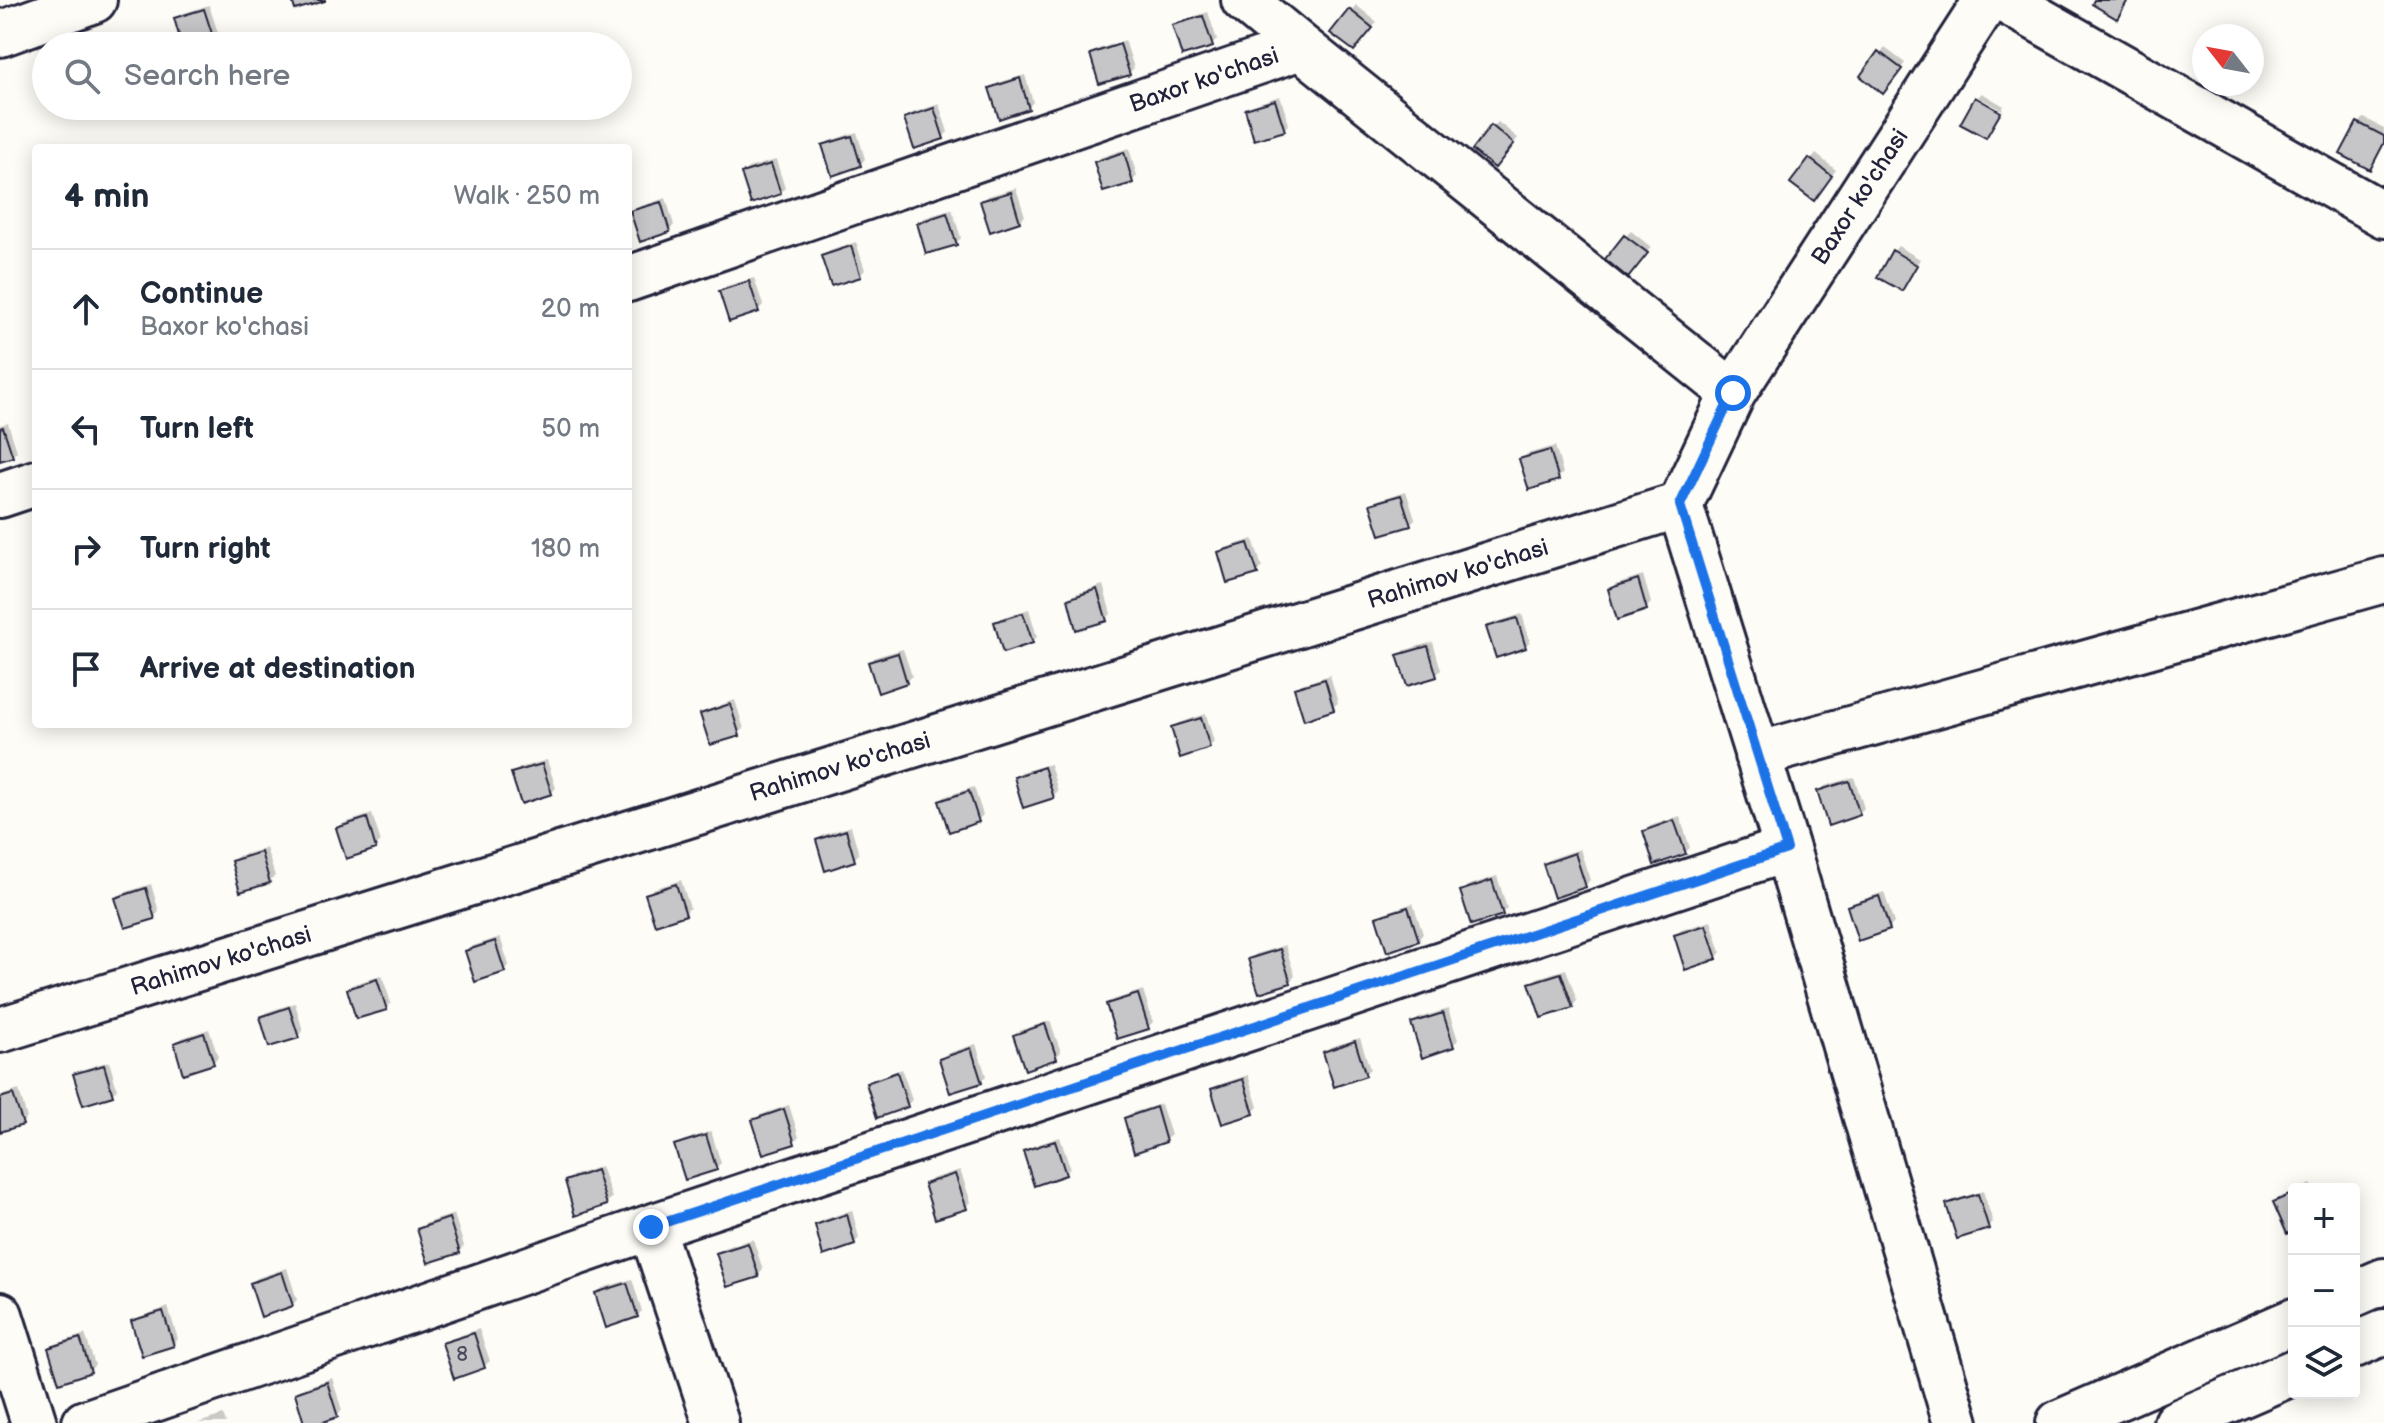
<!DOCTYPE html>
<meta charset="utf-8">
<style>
body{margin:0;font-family:"Balsamiq Sans",sans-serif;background:#f6f6f7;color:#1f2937}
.controls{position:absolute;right:24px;bottom:24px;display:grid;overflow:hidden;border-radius:8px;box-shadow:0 4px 20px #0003}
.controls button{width:72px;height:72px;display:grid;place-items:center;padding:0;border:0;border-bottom:2px solid #e0e1e3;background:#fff;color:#1f2937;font:40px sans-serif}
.compass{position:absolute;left:2192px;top:24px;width:72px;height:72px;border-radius:50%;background:#fff;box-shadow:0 4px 20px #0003;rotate:301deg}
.stop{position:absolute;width:24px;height:24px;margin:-18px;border:6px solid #1a73e8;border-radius:50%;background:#fff}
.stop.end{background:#1a73e8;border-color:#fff;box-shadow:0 2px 8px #0008}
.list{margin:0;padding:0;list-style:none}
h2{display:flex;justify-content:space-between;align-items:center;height:104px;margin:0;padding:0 32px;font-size:34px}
h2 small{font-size:26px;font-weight:400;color:#747a83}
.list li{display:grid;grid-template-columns:52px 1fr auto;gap:24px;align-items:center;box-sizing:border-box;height:120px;padding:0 32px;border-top:2px solid #e0e1e3}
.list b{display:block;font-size:30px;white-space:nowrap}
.list p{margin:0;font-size:26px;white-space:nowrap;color:#747a83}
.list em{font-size:26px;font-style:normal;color:#747a83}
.icon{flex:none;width:44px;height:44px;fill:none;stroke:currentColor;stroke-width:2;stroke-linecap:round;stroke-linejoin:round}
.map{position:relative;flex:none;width:2384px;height:1423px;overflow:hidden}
.search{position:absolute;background:#fff;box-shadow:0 4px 20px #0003;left:32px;top:32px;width:600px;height:88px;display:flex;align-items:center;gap:20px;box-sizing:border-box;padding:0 28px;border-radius:44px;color:#747a83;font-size:30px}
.panel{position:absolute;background:#fff;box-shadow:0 4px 20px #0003;left:32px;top:144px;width:600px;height:584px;border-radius:8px}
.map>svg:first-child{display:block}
.shadow{fill:#0003}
.building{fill:#c6c6c8;stroke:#22223b;stroke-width:2}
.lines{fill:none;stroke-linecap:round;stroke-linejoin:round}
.minor-casing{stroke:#22223b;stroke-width:50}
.secondary-casing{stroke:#22223b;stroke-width:50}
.minor{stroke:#fdfcf7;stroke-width:44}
.secondary{stroke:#fdfcf7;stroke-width:44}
.route{stroke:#1a73e8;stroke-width:10}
.labels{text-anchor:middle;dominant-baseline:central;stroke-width:8;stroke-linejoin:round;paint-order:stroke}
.number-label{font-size:20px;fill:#4b4b5e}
.street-label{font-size:24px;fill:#22223b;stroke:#fdfcf7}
</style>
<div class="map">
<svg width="2384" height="1423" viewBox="0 0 2384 1423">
<rect width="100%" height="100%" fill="#fdfcf7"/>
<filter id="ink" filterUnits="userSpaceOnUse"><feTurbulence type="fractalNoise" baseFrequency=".0125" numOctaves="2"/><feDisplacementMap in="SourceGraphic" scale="16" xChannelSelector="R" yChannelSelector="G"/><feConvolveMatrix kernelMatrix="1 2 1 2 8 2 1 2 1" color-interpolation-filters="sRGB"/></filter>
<g filter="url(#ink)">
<path class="shadow" d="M209 5 218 33 213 38 184 46 176 19 181 14Z
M1356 5 1377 22 1359 44 1333 33Z
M1208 12 1217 40 1211 45 1175 26 1180 21Z
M93 32 97 46H60L64 41Z
M1125 40 1134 68 1129 73 1092 54 1098 49Z
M1885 48 1905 63 1888 86 1880 53Z
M1025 75 1033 102 1028 108 991 88 997 83Z
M1982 93 2004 106 2002 110 1978 97Z
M1280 96 1289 124 1284 129 1248 110 1253 105Z
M939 104 948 132 942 138 907 118 912 113Z
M2364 118 2384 128V144L2369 167 2359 123Z
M1498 122 1518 138 1500 160 1493 127Z
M857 132 865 159 860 165 824 146 829 141Z
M1129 148 1137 176 1132 181 1096 162 1101 157Z
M1816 154 1836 170 1818 193 1793 182Z
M776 160 785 188 780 193 743 173 748 168Z
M1016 188 1025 216 1019 221 983 201 988 196Z
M666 198 674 225 669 231 633 212 638 207Z
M952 209 961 238 956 243 919 223 924 218Z
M1631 231 1651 247 1633 270 1626 236Z
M856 242 865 270 860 275 824 256 829 251Z
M1898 246 1920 259 1902 289 1893 252Z
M754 278 763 305 758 310 721 291 726 286Z
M8 423 17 451 12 456 0 459V425Z
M1555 446 1563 473 1558 478 1522 460 1527 454Z
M1406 491 1415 519 1410 524 1373 505 1378 500Z
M1253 539 1262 567 1257 572 1220 553 1225 548Z
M1643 575 1651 603 1646 608 1610 590 1615 584Z
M1103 585 1111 614 1106 619 1070 600 1075 594Z
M1029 609 1037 637 1032 642 996 623 1001 618Z
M1522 614 1530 641 1525 647 1488 628 1494 623Z
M1433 642 1441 670 1436 675 1400 656 1405 650Z
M903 649 912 676 906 681 870 662 875 657Z
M1330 675 1338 703 1332 708 1296 689 1302 684Z
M735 700 744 729 738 734 702 715 707 710Z
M1206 714 1214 742 1209 747 1173 728 1178 723Z
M547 760 556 788 551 793 514 774 519 768Z
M1050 764 1058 791 1053 796 1016 777 1021 772Z
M1854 777 1864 808 1859 813 1820 791 1825 786Z
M974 787 983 815 978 820 941 801 946 796Z
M372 814 381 842 375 847 339 828 344 823Z
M1680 816 1690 848 1684 853 1645 831 1650 826Z
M851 826 859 854 854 859 818 840 823 835Z
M266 848 275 876 269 881 233 861 238 856Z
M1580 849 1590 880 1585 886 1545 864 1550 859Z
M1497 876 1507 908 1502 913 1462 891 1467 886Z
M681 880 690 908 685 913 648 894 653 889Z
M151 884 159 912 154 917 117 898 123 893Z
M1884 892 1894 923 1889 928 1850 907 1855 902Z
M1413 903 1423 934 1418 939 1378 918 1384 913Z
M1711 921 1721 952 1716 958 1676 936 1681 930Z
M500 937 509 965 504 970 468 951 473 946Z
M1285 945 1295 976 1290 981 1250 959 1256 954Z
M1566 969 1577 1001 1572 1006 1532 984 1537 978Z
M382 975 391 1003 386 1008 349 989 354 984Z
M1143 990 1153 1022 1148 1027 1108 1005 1113 1000Z
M295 1003 303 1031 298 1036 262 1017 267 1012Z
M1448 1009 1458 1040 1453 1045 1414 1023 1419 1018Z
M1050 1021 1061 1052 1056 1057 1015 1035 1021 1030Z
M209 1029 218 1057 213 1062 177 1044 182 1038Z
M1360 1038 1370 1069 1364 1074 1325 1052 1330 1047Z
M976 1044 986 1076 981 1081 941 1059 946 1054Z
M109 1061 117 1089 112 1094 75 1075 81 1070Z
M902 1069 912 1100 907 1105 868 1084 873 1079Z
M1248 1075 1258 1107 1253 1112 1213 1090 1218 1085Z
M19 1090 27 1118 22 1123 0 1130V1096Z
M1161 1104 1171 1135 1165 1140 1126 1118 1131 1113Z
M789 1105 799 1137 794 1142 754 1120 760 1115Z
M711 1131 721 1163 716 1168 677 1146 682 1141Z
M1060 1137 1070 1168 1065 1173 1025 1152 1030 1147Z
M601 1166 612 1198 606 1203 567 1181 572 1176Z
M960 1170 971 1202 966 1207 926 1184 931 1179Z
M2311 1184 2313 1189H2299Z
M1983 1191 1993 1222 1988 1227 1948 1205 1953 1200Z
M852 1210 859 1238 854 1244 817 1225 823 1220Z
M454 1214 464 1246 459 1251 419 1229 424 1224Z
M753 1239 763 1270 758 1275 718 1253 723 1248Z
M287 1268 297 1300 292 1305 252 1283 257 1278Z
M632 1279 642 1311 637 1316 597 1294 602 1288Z
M168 1307 178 1339 173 1344 134 1322 139 1317Z
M479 1329 490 1361 484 1366 444 1344 450 1339Z
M85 1334 95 1365 90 1370 51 1349 56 1344Z
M332 1378 342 1410 337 1415 307 1423 297 1393 303 1388Z
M223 1415 226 1423H198Z"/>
<path class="building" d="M292 0H325V1L295 10Z
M2094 0H2128L2117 19 2092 4Z
M204 9 214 40 194 46H182L174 18Z
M1349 9 1373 28 1354 51 1330 33Z
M1203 16 1213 47 1182 56 1172 25Z
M88 36 91 46H57Z
M1120 44 1130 75 1099 84 1090 54Z
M1878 51 1902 69 1883 94 1860 76Z
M1020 78 1029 109 999 119 989 88Z
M1975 97 2001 112 1986 138 1960 124Z
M1275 100 1285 131 1254 140 1245 109Z
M934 108 944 139 914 149 904 118Z
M2357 122 2384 136V143L2370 170 2340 154Z
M1491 125 1514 144 1495 168 1472 150Z
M852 136 861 166 832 176 822 145Z
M1124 152 1133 183 1103 192 1094 162Z
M1809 158 1832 176 1814 201 1790 183Z
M771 164 781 194 751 204 741 173Z
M1011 192 1020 222 990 232 980 201Z
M661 202 670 232 640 242 630 211Z
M947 213 957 245 926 254 917 223Z
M1624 235 1648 253 1628 278 1605 259Z
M851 246 861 277 831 286 821 256Z
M1892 250 1917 265 1902 291 1877 277Z
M749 281 759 312 729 322 719 291Z
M3 427 13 457 0 461V428Z
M1550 450 1559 480 1529 490 1519 459Z
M1401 495 1411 526 1380 535 1370 504Z
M1248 543 1258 574 1227 583 1218 552Z
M1638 579 1647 610 1617 620 1608 589Z
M1097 589 1107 621 1076 630 1068 599Z
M1023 613 1033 643 1003 653 994 622Z
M1517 618 1526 648 1496 658 1486 627Z
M1428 646 1437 677 1407 686 1397 655Z
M898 653 907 683 878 693 868 662Z
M1325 679 1334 710 1304 720 1294 688Z
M730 704 740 736 710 745 700 714Z
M1201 718 1210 748 1180 758 1171 727Z
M542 764 552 794 521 804 511 773Z
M1044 767 1054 798 1023 808 1014 777Z
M1849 781 1860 815 1828 826 1817 791Z
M969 791 979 822 949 832 939 801Z
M367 818 376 849 346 859 336 828Z
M1674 820 1686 854 1654 865 1643 831Z
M846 830 855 861 825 871 816 840Z
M261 852 270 883 240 892 231 861Z
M1575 853 1586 887 1554 898 1543 864Z
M1492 880 1503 915 1471 925 1460 891Z
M676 884 686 915 655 925 645 894Z
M146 888 155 919 125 928 115 898Z
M1879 896 1890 930 1858 941 1847 906Z
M1408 907 1419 941 1387 952 1376 917Z
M1706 925 1717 959 1685 970 1674 935Z
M495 941 505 972 475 982 465 951Z
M1280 949 1291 983 1259 993 1248 959Z
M1561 973 1573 1008 1541 1018 1529 983Z
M377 979 387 1010 356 1019 347 989Z
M1138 994 1149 1029 1117 1039 1106 1004Z
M289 1007 299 1038 269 1047 260 1017Z
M1443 1013 1454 1047 1422 1058 1411 1023Z
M1045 1024 1057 1059 1025 1070 1013 1035Z
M204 1033 214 1064 183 1074 174 1043Z
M1355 1041 1366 1076 1334 1087 1323 1052Z
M971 1048 982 1083 950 1093 939 1059Z
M104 1065 113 1096 83 1105 73 1074Z
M897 1072 908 1107 877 1118 866 1083Z
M1243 1079 1254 1114 1222 1124 1211 1089Z
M13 1094 23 1125 0 1132V1098Z
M1156 1107 1166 1142 1134 1153 1124 1118Z
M784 1109 795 1144 763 1154 752 1120Z
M706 1135 717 1170 685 1180 674 1145Z
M1055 1141 1066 1175 1034 1186 1023 1151Z
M596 1170 607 1205 575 1216 565 1181Z
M955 1174 967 1209 935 1219 924 1184Z
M2294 1193V1231L2287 1234 2273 1202Z
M1978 1194 1989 1229 1957 1239 1946 1204Z
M847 1214 855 1245 823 1256 815 1225Z
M449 1218 460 1253 428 1263 417 1229Z
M748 1243 759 1277 727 1287 716 1253Z
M282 1272 293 1306 261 1317 250 1283Z
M627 1283 638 1317 606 1328 595 1293Z
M163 1311 174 1346 142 1356 131 1321Z
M474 1333 485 1368 454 1379 442 1343Z
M80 1338 91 1372 59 1383 48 1348Z
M327 1382 338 1417 320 1423H304L295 1393Z"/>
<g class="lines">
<defs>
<path id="minor" d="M1244 0 1301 47
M2004 0 2384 215
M0 34 94 0
M628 279 1301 47 1733 393 1680 505
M1733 393 1987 0
M0 495 36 483
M1680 505 1787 849 1956 1423
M1757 755 2384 580
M0 1030 1680 505
M651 1227 716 1423
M0 1315 34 1423
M85 1423 651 1227 1787 849"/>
<path id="secondary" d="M2354 1294 2384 1281
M2354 1345 2384 1332
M2059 1423 2294 1321
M2176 1423 2294 1372"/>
</defs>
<use href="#minor" class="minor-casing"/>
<use href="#secondary" class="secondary-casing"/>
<use href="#minor" class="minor"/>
<use href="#secondary" class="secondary"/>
</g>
</g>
<g class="lines" filter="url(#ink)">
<path class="route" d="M651 1227 1787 849 1680 505 1733 393"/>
</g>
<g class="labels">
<g class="number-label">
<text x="462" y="1355">8</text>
</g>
<g class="street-label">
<text transform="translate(1204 80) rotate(-19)">Baxor ko'chasi</text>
<text transform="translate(1860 197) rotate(-57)">Baxor ko'chasi</text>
<text transform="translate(1458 574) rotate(-17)">Rahimov ko'chasi</text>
<text transform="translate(840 767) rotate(-17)">Rahimov ko'chasi</text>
<text transform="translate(221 961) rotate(-17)">Rahimov ko'chasi</text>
</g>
</g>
</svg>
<div class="controls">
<button>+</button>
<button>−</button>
<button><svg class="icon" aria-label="layers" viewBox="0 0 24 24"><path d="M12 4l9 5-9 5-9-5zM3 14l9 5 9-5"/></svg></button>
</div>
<svg class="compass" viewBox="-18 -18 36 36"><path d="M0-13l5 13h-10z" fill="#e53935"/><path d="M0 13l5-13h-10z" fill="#747a83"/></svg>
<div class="stop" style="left:1733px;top:393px"></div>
<div class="stop end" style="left:651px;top:1227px"></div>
<div class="search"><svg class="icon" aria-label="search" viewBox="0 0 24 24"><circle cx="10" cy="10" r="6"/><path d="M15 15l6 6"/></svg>Search here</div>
<section class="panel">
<h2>4 min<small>Walk · 250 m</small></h2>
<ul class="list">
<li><svg class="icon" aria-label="ahead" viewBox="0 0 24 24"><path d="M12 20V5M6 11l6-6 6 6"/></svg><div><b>Continue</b><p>Baxor ko'chasi</p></div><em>20 m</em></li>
<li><svg class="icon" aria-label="left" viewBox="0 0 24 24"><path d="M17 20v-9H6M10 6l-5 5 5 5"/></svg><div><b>Turn left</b></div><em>50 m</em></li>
<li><svg class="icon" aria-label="right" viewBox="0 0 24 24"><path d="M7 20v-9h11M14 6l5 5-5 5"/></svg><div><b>Turn right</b></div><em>180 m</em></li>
<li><svg class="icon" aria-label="arrive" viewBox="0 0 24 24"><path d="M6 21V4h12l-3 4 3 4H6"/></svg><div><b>Arrive at destination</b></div></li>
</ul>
</section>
</div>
